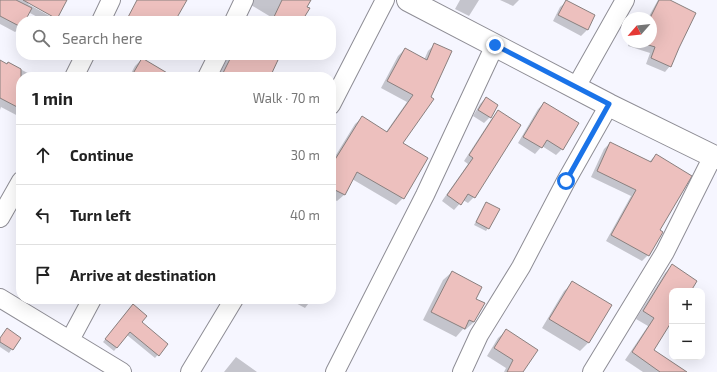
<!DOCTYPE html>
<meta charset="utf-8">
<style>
body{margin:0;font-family:"Exo 2",sans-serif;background:#f2f2f2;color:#222}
.controls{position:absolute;right:12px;bottom:12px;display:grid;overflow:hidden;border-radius:8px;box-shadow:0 4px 16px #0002}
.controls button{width:36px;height:36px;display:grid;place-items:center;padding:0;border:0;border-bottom:1px solid #e0e0e0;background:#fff;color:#222;font:20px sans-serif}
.compass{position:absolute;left:621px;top:12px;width:36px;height:36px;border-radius:50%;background:#fff;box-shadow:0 4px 16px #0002;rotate:242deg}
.stop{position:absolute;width:12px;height:12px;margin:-9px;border:3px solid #1a73e8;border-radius:50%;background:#fff}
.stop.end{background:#1a73e8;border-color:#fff;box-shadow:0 1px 4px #0008}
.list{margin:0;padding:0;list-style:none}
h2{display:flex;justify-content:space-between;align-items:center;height:52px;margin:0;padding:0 16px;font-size:17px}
h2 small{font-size:13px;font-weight:400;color:#767676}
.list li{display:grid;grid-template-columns:26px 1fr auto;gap:12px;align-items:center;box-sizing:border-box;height:60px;padding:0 16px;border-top:1px solid #e0e0e0}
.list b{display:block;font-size:15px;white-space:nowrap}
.list em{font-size:13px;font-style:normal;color:#767676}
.icon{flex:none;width:22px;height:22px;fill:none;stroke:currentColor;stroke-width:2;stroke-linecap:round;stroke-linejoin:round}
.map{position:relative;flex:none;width:717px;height:372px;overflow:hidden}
.search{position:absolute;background:#fff;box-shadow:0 4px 16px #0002;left:16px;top:16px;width:320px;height:44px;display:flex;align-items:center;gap:10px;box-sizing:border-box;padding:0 14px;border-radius:16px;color:#767676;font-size:15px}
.panel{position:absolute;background:#fff;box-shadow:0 4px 16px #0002;left:16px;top:72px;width:320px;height:232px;border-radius:16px}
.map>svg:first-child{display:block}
.shadow{fill:#0003}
.building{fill:#edc0be;stroke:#8a807f}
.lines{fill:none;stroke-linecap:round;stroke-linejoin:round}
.minor-casing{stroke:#8e8d95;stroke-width:20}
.tertiary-casing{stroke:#8e8d95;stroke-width:24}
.minor{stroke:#fff;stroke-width:18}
.tertiary{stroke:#fff;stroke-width:22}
.route{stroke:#1a73e8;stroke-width:5}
</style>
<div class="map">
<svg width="717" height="372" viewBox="0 0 717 372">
<rect width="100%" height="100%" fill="#f6f6ff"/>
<path class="shadow" d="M0 0H66L55 19V17L29 2 28 4 55 19 53 21H45L28 12 24 21H21V27L15 32 0 24Z
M254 0H310L301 21H269L271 17 251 5Z
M460 0H479L469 16 455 9Z
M500 0H519L513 6Z
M658 0H668L670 66 665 72 646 64 650 53 628 46 629 42H651V18H648Z
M566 2 594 16 587 30 581 36 553 21 560 7Z
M434 45 401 143 403 198 396 205 352 179 344 195 337 201 331 198V163L355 124 362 118 386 132 407 102 381 88 398 56 405 49 424 60 428 51Z
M229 55H280L272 71 283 77H218Z
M142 59 172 77H129L135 66Z
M9 63 35 77H21V115L20 117 1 107 0 110V75Z
M486 98 490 117 484 123 473 116 480 104Z
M544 103 562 149 556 155 542 146 535 154 518 143 538 109Z
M498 112 474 197 468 203 463 200 454 210 442 201 468 164 464 161 492 118Z
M610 143 649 162 656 155 659 231 648 255 642 261 606 241 631 196 591 177 604 149Z
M487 203 488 228 486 231 474 225 484 206Z
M672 266 690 291H672V319L653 350 685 372H643L625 360 648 326 636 319 665 273Z
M452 272 475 299 474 322 465 330 463 329 456 337 423 320 443 280Z
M573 283 610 306 588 343 580 351 542 328 564 291Z
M288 299H312L305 308Z
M130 308 140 322 167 344 155 358 127 335 114 351 103 342Z
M506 331 522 372H504L506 368 487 356 498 338Z
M0 338H20L9 353 0 347Z
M236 357 257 372H224Z"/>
<path class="building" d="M0 0H16L32 8 25 21H21V27L0 16Z
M23 0H67L57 19Z
M137 0H187L175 21H126Z
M282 0H311L307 7 310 8 302 21H272Z
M566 0 595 15 588 30 558 15Z
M659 0H670L696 13 679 48 671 67 651 58 655 47 639 42H651V18H650Z
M434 43 452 51 431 97 434 99 403 143 428 158 404 199 357 172 345 195 331 188V166L362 116 387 132 413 95 387 81 405 48 427 60Z
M232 55H267L278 60 270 77H221Z
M142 58 174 77H131Z
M0 60 7 64 8 62 21 69V109L0 98Z
M486 97 498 105 491 118 478 110Z
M544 102 579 123 563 150 547 140 542 148 523 137Z
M498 110 521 125 475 198 468 194 461 205 447 195 473 158 469 155Z
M610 142 651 162 656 154 692 176 660 230 663 232 649 256 611 235 636 190 597 171Z
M486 202 500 209 489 229 476 222Z
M672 264 697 281 691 291H672V321L654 350 687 372H660L632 352 654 318 643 311Z
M452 271 482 287 476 299 485 303 474 322 469 320 465 329 431 312Z
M572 281 612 305 589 343 549 319Z
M133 304 147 316 142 322 168 344 159 356 130 332 117 348 105 339Z
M7 328 21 338 13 350 0 342V338Z
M506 329 538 350 523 372H507L513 360 494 348Z"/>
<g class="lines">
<defs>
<path id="minor" d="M101 21 111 0
M234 21 244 0
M74 77 85 55
M207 77 218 55
M576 87 625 0
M331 105 385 0
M0 218 21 181
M0 298 122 372
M70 340 92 299
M190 372 234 299
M335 372 425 195 495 45
M462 372 479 335 521 267 566 181 609 105
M592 372 665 252 713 156"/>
<path id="tertiary" d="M408 0 609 105 717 158"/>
</defs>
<use href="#minor" class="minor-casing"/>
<use href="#tertiary" class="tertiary-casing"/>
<use href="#minor" class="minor"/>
<use href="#tertiary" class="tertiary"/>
</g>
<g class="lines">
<path class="route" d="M495 45 609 104 566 181"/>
</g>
</svg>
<div class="controls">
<button>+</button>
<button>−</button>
</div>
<svg class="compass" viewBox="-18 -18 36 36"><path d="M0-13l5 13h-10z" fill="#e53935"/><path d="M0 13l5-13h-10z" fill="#767676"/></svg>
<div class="stop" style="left:566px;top:181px"></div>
<div class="stop end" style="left:495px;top:45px"></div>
<div class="search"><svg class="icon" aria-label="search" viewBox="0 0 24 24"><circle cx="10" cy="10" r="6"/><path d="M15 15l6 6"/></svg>Search here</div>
<section class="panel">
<h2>1 min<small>Walk · 70 m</small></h2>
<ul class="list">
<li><svg class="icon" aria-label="ahead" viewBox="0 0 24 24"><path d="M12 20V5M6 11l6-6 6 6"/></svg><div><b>Continue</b></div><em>30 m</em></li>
<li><svg class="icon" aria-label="left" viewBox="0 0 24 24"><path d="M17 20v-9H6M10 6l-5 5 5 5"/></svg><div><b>Turn left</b></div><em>40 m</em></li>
<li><svg class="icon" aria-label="arrive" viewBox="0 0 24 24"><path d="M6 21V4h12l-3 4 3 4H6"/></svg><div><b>Arrive at destination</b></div></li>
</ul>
</section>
</div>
